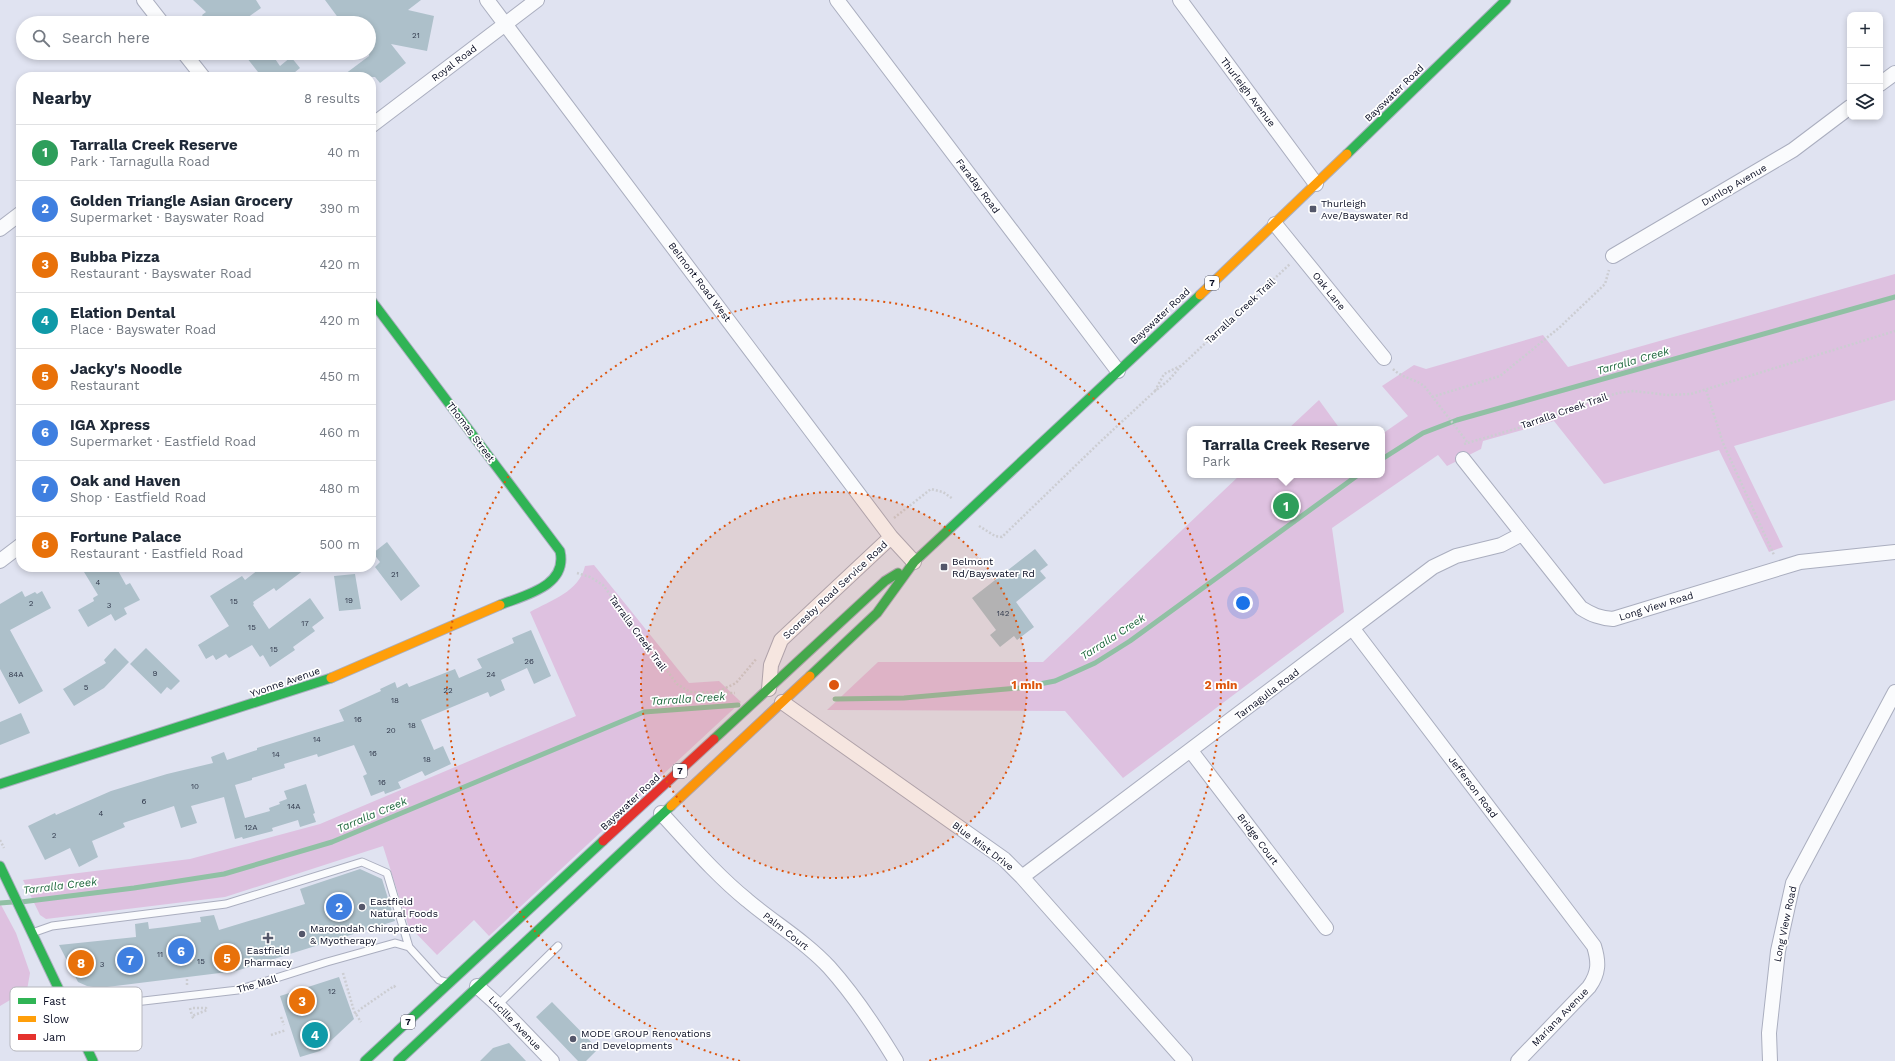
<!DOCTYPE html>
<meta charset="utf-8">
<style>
body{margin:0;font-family:"Work Sans",sans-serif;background:#f2f2f3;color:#1f2937}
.controls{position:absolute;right:12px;top:12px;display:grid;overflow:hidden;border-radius:8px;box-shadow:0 2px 6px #0003}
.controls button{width:36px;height:36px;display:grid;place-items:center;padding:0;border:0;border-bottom:1px solid #e0e1e3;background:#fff;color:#1f2937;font:20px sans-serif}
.you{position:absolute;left:1243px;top:603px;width:14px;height:14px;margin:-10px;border:3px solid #fff;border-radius:50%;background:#1a73e8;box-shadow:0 0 0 6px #1a73e833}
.badge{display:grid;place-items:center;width:26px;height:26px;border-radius:50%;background:#111827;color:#fff;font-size:13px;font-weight:700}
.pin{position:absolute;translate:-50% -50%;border:2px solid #fff;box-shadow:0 1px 4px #0006}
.popup{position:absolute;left:1187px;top:426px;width:198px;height:52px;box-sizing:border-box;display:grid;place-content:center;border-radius:8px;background:#fff;filter:drop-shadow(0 1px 3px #0005);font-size:13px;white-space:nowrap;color:#747a83}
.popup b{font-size:15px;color:#1f2937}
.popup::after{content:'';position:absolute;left:50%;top:100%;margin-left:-8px;border:8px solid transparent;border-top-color:#fff}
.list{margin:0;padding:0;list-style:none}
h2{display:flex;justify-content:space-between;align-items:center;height:52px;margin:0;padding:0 16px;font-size:17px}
h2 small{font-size:13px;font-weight:400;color:#747a83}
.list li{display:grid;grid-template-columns:26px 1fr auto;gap:12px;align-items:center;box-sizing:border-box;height:56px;padding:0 16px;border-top:1px solid #e0e1e3}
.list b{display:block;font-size:15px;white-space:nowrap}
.list p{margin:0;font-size:13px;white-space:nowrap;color:#747a83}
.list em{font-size:13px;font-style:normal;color:#747a83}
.icon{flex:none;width:22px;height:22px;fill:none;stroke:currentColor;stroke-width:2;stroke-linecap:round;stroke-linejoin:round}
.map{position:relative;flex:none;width:1895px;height:1061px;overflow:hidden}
.search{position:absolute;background:#fff;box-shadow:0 2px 6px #0003;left:16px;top:16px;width:360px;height:44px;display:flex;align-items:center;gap:10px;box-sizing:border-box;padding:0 14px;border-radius:22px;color:#747a83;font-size:15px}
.panel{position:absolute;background:#fff;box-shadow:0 2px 6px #0003;left:16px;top:72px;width:360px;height:500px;border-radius:16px}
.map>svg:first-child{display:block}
.green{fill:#dec1e0}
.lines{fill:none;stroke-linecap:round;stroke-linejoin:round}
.stream{stroke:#90c0a4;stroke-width:5}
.building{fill:#adc0ca}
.lane-casing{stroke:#aaaebf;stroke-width:9}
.street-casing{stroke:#aaaebf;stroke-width:16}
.fast-casing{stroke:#aaaebf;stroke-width:11}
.slow-casing{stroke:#aaaebf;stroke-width:11}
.jam-casing{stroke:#aaaebf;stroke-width:11}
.path{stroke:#cccdd2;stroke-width:2.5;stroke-dasharray:2 2;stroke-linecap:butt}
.lane{stroke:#fafbfd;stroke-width:7}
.street{stroke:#fafbfd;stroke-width:14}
.fast{stroke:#30b455;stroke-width:9}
.slow{stroke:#ff9f0a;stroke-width:9}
.jam{stroke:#e5322d;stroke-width:9}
.ring{fill:none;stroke:#dd550d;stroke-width:2;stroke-dasharray:2 4}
.poi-dot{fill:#54576a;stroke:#fff;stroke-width:1.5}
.labels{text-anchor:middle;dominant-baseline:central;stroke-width:3.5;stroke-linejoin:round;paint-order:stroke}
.number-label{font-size:8px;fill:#31394c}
.shield{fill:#fff;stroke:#525564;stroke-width:1}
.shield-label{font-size:9px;font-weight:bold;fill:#080c22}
.street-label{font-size:10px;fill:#080c22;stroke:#fff}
.poi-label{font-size:10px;fill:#080c22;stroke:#fff;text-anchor:start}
.water-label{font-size:11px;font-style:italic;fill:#1c663b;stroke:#fff}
.key{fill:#fff;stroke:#b5b6bd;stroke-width:1}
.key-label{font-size:11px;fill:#080c22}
.centre{fill:#dd550d;stroke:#fff;stroke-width:2}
.ring-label{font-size:12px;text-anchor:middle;font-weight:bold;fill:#dd550d;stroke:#fff;stroke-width:3.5;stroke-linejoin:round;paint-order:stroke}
</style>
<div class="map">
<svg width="1895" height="1061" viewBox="0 0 1895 1061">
<rect width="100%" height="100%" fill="#e0e3f1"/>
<path class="green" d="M1895 274V400L1734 446 1783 547 1769 552 1719 450 1604 484 1554 421 1483 441 1481 449 1447 466 1438 455 1332 528 1344 612 1123 778 1065 711 827 710 878 662H1043L1240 475H1382V434L1408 416 1382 386 1414 365 1426 369 1543 335 1568 367Z
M1319 400 1340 429H1288Z
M594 565 689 683 719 681 741 702 489 936 474 920 437 955 408 925 383 846 225 897 46 919 40 915 23 880 190 859 320 824 576 716 530 612C551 600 579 592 585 566Z
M0 903 16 933 30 973 27 990 0 1006Z"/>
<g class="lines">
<path class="stream" d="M1382 459 1423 433 1457 420 1895 297
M835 699 904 698 1019 688 1055 681 1095 663 1130 641 1358 475
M21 902 134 888 224 874 332 842 644 712 738 705
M0 903 13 902"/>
</g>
<path class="building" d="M193 0H256L261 8 240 23H207L202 15 206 12Z
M325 0H421L408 10 434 16 427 51 391 44 406 63 380 83 375 77H341L369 56V23H342Z
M243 53H271L280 66 291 57 300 68 289 77H262Z
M387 542 420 586 401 601 375 567 380 562 373 553Z
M1035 549 1048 565 1040 571 1046 578 1016 602 1034 627 1017 640 1014 636 1000 647 990 635 996 630 972 598Z
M81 567H116L126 585 130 583 140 600 124 608 127 614 115 621 111 614 88 627 78 610 94 601 93 598 98 595Z
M262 567H308L276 591 274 588 253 602 254 604 253 605 269 629 310 598 324 618 312 627 315 631 293 647 295 650 270 667 263 655 260 657 252 645 229 658 226 654 216 660 213 655 206 659 198 645 229 626 210 596 242 576 245 580Z
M355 574 361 609 339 611 334 576Z
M22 591 25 597 35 592 37 594 42 591 51 608 10 630 43 691 19 704 0 669V604Z
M531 630 551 676 534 684 527 668 501 680 505 690 490 697 488 692 421 720 434 750 443 746 451 764 425 776 422 771 398 782 401 788 385 794 384 791 371 796 363 776 367 774 354 745 318 757 317 754 284 764 285 768 252 778V780L235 785 245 818 270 811 269 808 280 804 279 802 287 799 284 791 306 784 315 813 313 814 316 822 300 827 298 820 272 828 273 831 243 839 242 837 235 839 224 797 191 806 197 823 181 828 174 806 123 823 125 827 92 841 98 857 79 867 70 848 45 860 28 826 55 813 56 815 111 791 167 774 213 763 211 757 224 752 227 760 257 750V748L344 721 339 710 381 691 380 689 395 682 397 688 407 683 409 687 455 669 459 678 482 668 477 659 514 643 512 638Z
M115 648 129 662 104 688 74 706 63 689 106 663 104 660Z
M146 648 180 681 171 690 167 687 161 694 130 664Z
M21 713 30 733 0 745V722Z
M360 869 382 879 395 921 236 971 99 988 87 986 78 982 59 945 136 937 135 924 148 922 149 929 166 927 201 922 200 917 214 915 219 930 305 904 300 889Z
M339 977 354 1019 320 1051 300 1057 280 996Z
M552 1002 598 1049 586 1061H578L536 1017Z
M509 1043 526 1061H480L493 1048Z"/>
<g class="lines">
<defs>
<path id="lane" d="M32 933 52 926 226 904 362 862 387 873 409 947
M498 1005 558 946
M72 1014 87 1008 109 1005 238 990 327 962 395 943 409 947 439 980 446 982"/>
<path id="street" d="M144 0 162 23
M487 0 891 537 914 562
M837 0 1118 371
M1180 0 1316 184
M184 53 203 77
M1880 84 1895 73
M371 126 537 0
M1275 224 1384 358
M0 229 21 213
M1613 256 1793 150 1850 107
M1463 459 1581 608C1592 615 1600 618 1613 619L1800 562 1895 552
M0 561 21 545
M1353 629 1594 946C1599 962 1599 973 1589 987L1518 1061
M769 689 771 665 781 640 891 537
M782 702 1004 859 1022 877 1185 1061
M1191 751 1326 928
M661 813C689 843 715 874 747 900 774 923 805 941 829 967 855 996 876 1028 896 1061
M1022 877 1433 567 1456 556 1501 545 1522 534
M477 986 498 1005 552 1061
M1770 1061 1769 1033 1778 951 1793 883 1895 692"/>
<path id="fast" d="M1347 154 1506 0
M371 300 560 551C568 586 525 595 500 605
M810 676 877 613 914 562 1200 295
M714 739 885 581 898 573
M0 784 331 678
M0 866 93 1061
M365 1061 603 841
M398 1061 671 806"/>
<path id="slow" d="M1200 295 1347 154
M331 678 500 605
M671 806 810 676"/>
<path id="jam" d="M603 841 714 739"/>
</defs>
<use href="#lane" class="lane-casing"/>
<use href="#street" class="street-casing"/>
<use href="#fast" class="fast-casing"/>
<use href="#slow" class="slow-casing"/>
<use href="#jam" class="jam-casing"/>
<path class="path" d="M1393 369C1403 379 1415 378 1425 387L1468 443
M1706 390 1723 443 1774 555
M1155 391 1164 374 1180 366
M1432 397 1500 376 1560 327 1605 284 1609 270
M1464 444 1542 421 1582 404 1618 393 1634 391 1667 395 1691 394 1895 331
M894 518 931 489 943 492 953 499
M979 526 995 536 1002 537 1005 534 1100 442 1155 391 1169 380 1181 366 1290 264
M577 573 590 577 603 585 677 684 690 692 735 693
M715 693 736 683 757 658
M0 840 4 848
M343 973 354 1011 361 1022
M187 979V985
M190 1008 192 1016
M193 1008H206L207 1010 192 1016 194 1020
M355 1014 362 1008 394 986 396 988
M281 1017 284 1025
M271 1035 286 1030"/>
<use href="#lane" class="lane"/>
<use href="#street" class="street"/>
<use href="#fast" class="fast"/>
<use href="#slow" class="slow"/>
<use href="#jam" class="jam"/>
</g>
<circle cx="834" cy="685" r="193" fill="#dd550d" fill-opacity=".12"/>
<g class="ring">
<circle cx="834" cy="685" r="193"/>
<path d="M740 1061A387 387 0 1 1 928 1061"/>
</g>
<g class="poi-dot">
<rect x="1309" y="205" width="8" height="8" rx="2"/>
<rect x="940" y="563" width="8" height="8" rx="2"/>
<circle cx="362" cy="907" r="4"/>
<circle cx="302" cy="934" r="4"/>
<path d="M266 932h4v4h4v4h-4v4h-4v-4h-4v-4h4z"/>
<circle cx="573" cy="1039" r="4"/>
</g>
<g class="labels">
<g class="number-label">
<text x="416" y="35">21</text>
<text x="395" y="574">21</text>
<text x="98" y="582">4</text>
<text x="349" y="600">19</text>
<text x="234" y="601">15</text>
<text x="31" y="603">2</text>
<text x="109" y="605">3</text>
<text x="1003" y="613">142</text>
<text x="305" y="623">17</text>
<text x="252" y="627">15</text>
<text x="274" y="649">15</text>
<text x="529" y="661">26</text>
<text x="155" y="673">9</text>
<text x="16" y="674">84A</text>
<text x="491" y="674">24</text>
<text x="86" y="687">5</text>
<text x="448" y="690">22</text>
<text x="395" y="700">18</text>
<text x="358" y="719">16</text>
<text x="412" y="725">18</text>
<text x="391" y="730">20</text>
<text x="317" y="739">14</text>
<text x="373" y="753">16</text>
<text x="276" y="754">14</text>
<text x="427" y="759">18</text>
<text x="382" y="782">16</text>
<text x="195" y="786">10</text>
<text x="144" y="801">6</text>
<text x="294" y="806">14A</text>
<text x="101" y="813">4</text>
<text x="251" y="827">12A</text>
<text x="54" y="835">2</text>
<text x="160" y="954">11</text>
<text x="201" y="961">15</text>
<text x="102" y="964">3</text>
<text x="332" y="991">12</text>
</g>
<g class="shield">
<rect x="1205" y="276" width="14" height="14" rx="3"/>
<rect x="673" y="764" width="14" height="14" rx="3"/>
<rect x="401" y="1015" width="14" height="14" rx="3"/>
</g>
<g class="shield-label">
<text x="1212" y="283">7</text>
<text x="680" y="771">7</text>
<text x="408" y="1022">7</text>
</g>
<g class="street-label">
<text transform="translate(454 63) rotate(-37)">Royal Road</text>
<text transform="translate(1248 92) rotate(53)">Thurleigh Avenue</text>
<text transform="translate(1394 93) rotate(-44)">Bayswater Road</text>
<text transform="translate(1734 185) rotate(-30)">Dunlop Avenue</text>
<text transform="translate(978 186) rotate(53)">Faraday Road</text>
<text transform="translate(700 282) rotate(53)">Belmont Road West</text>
<text transform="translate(1329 291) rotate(51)">Oak Lane</text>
<text transform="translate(1240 311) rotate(-43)">Tarralla Creek Trail</text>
<text transform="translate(1160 316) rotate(-43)">Bayswater Road</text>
<text transform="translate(1564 411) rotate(-19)">Tarralla Creek Trail</text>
<text transform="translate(471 432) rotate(53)">Thomas Street</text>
<text transform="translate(835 590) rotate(-43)">Scoresby Road Service Road</text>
<text transform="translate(1656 606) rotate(-17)">Long View Road</text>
<text transform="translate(638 633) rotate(54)">Tarralla Creek Trail</text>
<text transform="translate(285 682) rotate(-19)">Yvonne Avenue</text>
<text transform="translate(1267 694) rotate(-37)">Tarnagulla Road</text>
<text transform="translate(1473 787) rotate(53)">Jefferson Road</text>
<text transform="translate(630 802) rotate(-43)">Bayswater Road</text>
<text transform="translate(1258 839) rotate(53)">Bridge Court</text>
<text transform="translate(983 846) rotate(37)">Blue Mist Drive</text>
<text transform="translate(1785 924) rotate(-78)">Long View Road</text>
<text transform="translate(786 931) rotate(38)">Palm Court</text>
<text transform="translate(257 984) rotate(-16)">The Mall</text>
<text transform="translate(1560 1017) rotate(-46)">Mariana Avenue</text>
<text transform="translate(515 1023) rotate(46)">Lucille Avenue</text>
</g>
<g class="poi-label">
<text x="1321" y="203">Thurleigh<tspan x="1321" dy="12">Ave/Bayswater Rd</tspan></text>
<text x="952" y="561">Belmont<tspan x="952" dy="12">Rd/Bayswater Rd</tspan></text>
<text x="370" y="901">Eastfield<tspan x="370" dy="12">Natural Foods</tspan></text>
<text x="310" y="928">Maroondah Chiropractic<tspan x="310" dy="12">&amp; Myotherapy</tspan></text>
<text x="268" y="950" text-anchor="middle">Eastfield<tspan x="268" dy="12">Pharmacy</tspan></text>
<text x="581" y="1033">MODE GROUP Renovations<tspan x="581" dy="12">and Developments</tspan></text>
</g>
<g class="water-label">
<text transform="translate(1633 361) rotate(-16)">Tarralla Creek</text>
<text transform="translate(1113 637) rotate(-33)">Tarralla Creek</text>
<text transform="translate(688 699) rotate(-4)">Tarralla Creek</text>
<text transform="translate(372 815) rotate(-23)">Tarralla Creek</text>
<text transform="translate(60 886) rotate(-7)">Tarralla Creek</text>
</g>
</g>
<rect x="10" y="987" width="132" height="64" rx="6" class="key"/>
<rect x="18" y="998" width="18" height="6" fill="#30b455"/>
<rect x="18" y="1016" width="18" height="6" fill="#ff9f0a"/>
<rect x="18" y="1034" width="18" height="6" fill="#e5322d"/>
<g class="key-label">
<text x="43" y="1005">Fast</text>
<text x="43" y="1023">Slow</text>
<text x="43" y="1041">Jam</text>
</g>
<circle cx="834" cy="685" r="6" class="centre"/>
<g class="ring-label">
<text x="1027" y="689">1 min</text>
<text x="1221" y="689">2 min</text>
</g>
</svg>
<div class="controls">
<button>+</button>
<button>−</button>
<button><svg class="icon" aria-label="layers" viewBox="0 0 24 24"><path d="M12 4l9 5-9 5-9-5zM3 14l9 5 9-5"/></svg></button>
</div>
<div class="you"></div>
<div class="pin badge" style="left:1286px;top:506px;background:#2e9e5b">1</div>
<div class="popup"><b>Tarralla Creek Reserve</b>Park</div>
<div class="pin badge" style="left:339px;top:907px;background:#3f7fe0">2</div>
<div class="pin badge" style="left:302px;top:1001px;background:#e8710a">3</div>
<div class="pin badge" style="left:315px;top:1035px;background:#0f9aa8">4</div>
<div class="pin badge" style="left:227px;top:958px;background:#e8710a">5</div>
<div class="pin badge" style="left:181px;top:951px;background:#3f7fe0">6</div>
<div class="pin badge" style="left:130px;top:960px;background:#3f7fe0">7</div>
<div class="pin badge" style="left:81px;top:963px;background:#e8710a">8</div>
<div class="search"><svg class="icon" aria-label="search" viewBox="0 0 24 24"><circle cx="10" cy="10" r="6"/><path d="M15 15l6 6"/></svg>Search here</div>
<section class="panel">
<h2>Nearby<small>8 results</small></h2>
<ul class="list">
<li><span class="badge" style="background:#2e9e5b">1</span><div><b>Tarralla Creek Reserve</b><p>Park · Tarnagulla Road</p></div><em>40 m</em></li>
<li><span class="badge" style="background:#3f7fe0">2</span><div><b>Golden Triangle Asian Grocery</b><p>Supermarket · Bayswater Road</p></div><em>390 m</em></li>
<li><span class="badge" style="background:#e8710a">3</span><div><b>Bubba Pizza</b><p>Restaurant · Bayswater Road</p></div><em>420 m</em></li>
<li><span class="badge" style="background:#0f9aa8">4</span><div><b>Elation Dental</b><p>Place · Bayswater Road</p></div><em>420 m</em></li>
<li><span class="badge" style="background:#e8710a">5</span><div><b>Jacky's Noodle</b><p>Restaurant</p></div><em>450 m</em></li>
<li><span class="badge" style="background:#3f7fe0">6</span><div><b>IGA Xpress</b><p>Supermarket · Eastfield Road</p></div><em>460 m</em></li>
<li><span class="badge" style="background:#3f7fe0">7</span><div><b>Oak and Haven</b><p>Shop · Eastfield Road</p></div><em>480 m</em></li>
<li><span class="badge" style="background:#e8710a">8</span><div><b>Fortune Palace</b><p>Restaurant · Eastfield Road</p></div><em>500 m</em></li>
</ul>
</section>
</div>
